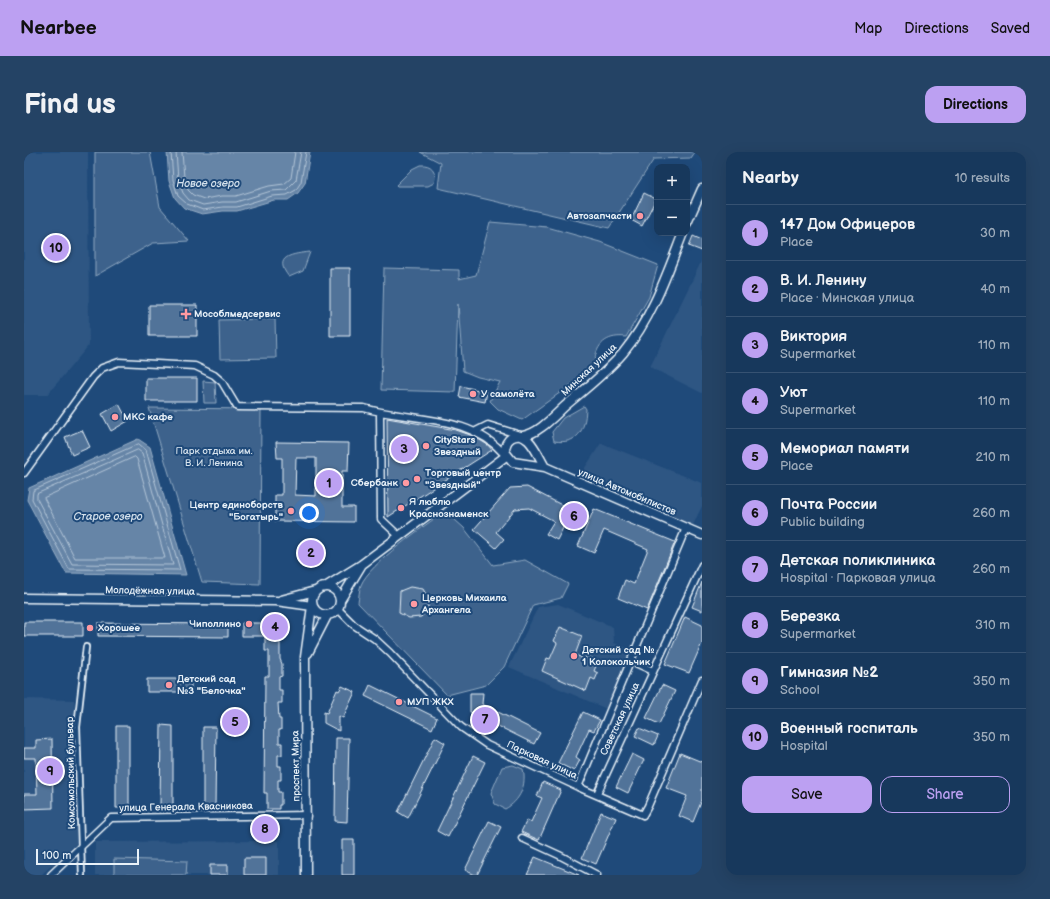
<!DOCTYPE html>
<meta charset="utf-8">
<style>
body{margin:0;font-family:"Balsamiq Sans",sans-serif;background:#244365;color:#f1f3f6}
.controls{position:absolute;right:12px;top:12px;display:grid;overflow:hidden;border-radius:8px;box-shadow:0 4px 16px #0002}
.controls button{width:36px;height:36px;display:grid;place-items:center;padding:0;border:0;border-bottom:1px solid #365272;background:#17385c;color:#f1f3f6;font:20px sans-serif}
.scale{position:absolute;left:12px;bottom:10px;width:103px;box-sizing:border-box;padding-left:4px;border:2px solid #e8f1f8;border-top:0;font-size:11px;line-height:14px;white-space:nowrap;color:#e8f1f8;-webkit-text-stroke:3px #1f4a7a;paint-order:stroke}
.you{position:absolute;left:285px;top:361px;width:14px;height:14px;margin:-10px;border:3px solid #fff;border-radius:50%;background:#1a73e8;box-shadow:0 0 0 6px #1a73e833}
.badge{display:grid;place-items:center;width:26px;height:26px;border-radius:50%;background:#bca0f2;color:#111;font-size:13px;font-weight:700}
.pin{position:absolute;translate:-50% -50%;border:2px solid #fff;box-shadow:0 1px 4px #0006}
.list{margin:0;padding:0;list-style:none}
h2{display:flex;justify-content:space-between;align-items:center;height:52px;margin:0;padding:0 16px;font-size:17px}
h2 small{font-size:13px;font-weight:400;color:#9eacbb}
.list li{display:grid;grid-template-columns:26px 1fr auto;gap:12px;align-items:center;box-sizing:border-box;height:56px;padding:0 16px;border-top:1px solid #365272}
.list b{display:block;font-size:15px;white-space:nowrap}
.list p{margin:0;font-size:13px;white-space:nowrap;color:#9eacbb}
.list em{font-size:13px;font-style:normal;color:#9eacbb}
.actions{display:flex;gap:8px;padding:12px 16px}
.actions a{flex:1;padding:9px 0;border:1px solid #bca0f2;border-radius:12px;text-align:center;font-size:14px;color:#bca0f2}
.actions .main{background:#bca0f2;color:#111}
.map{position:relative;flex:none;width:678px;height:723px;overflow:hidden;border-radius:12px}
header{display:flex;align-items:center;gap:24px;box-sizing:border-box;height:56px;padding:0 20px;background:#bca0f2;color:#111}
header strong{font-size:19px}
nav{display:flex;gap:22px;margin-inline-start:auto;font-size:14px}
.intro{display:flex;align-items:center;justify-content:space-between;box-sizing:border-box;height:96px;padding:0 24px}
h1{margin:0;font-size:28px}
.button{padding:10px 18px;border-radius:12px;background:#bca0f2;color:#111;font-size:14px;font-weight:700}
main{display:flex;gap:24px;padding:0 24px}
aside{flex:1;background:#17385c;border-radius:12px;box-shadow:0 4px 16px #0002}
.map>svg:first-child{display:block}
.built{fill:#2e5683}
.green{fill:#3c628c;stroke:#92aac2}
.water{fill:#6685a7;stroke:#9ab0c7}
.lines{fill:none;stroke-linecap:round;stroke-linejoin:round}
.shore{stroke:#b4c6d8;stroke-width:1}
.building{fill:#517399;stroke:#e8f1f8;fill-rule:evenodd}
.pedestrian-casing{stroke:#e8f1f8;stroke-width:8}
.minor-casing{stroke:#e8f1f8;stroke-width:9}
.tertiary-casing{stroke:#e8f1f8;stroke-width:11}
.pedestrian{stroke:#1f4a7a;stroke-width:4.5}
.minor{stroke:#1f4a7a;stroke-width:6}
.tertiary{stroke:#1f4a7a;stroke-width:8}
.poi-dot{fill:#ff9aa2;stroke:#1f4a7a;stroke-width:1.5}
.labels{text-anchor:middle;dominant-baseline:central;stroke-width:4;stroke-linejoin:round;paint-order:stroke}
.poi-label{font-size:10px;font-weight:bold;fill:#e8f1f8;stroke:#1f4a7a;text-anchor:start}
.street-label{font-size:10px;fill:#e8f1f8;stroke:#1f4a7a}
.park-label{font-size:10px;fill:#d7e3ed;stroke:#1f4a7a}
.water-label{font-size:11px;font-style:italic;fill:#d4e1ec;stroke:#1f4a7a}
</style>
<header>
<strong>Nearbee</strong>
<nav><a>Map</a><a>Directions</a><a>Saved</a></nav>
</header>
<div class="intro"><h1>Find us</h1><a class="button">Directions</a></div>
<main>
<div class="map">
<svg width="678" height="723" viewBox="0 0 678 723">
<rect width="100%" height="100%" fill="#1f4a7a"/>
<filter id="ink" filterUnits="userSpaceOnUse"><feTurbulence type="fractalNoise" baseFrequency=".025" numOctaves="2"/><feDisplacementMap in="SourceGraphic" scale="8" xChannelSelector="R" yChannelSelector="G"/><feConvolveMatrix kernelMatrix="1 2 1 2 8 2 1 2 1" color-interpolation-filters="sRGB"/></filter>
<g filter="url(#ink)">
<path class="built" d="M0 0H64L65 193 23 243H0Z
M678 108V241L626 215Z
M577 291 678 331V354L669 373 557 322Z
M534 452 589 475 590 491 611 499 585 558 485 515 514 455Z
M0 547 50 548 54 690 17 723H0Z
M255 689V723H71V690Z"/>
<path class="green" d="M71 0H126L136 55 165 89 129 91 71 124Z
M396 0H671L667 6 630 7 585 76 414 36 417 11Z
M396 13C408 12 413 19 410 31L404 34H373L372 33 388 17Z
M466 70 523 75 576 90 634 113 625 145 602 185C585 183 574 190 571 206L576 212 498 268 474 257 466 249 476 230 454 225 439 219 434 152 431 240 357 238 360 116 435 118V127L452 123Z
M286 100 279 119 265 125C248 104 269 102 286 100Z
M251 167 252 206 196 207 195 168Z
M179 229 191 230 192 251H180Z
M560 254 562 257C561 278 554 293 530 289L528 280 539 266Z
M125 256 237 257 236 432 178 430Z
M421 359 440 376 469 413 501 408 544 432 537 446 509 453 480 515 462 533 423 543 334 451C335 445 335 438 337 433 345 412 402 373 421 359Z
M489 613 499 617C503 633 496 649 481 657L471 652 467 641 478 615Z
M90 707 163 709 162 723H90Z"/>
<path class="water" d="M143 0H286L281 31 274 41 264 48H250L213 59H199L178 62 160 56 151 46 145 29Z
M114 287 126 295 162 423 42 421 3 348 5 336Z"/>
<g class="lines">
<path class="shore" d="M147 0 149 28 154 44 163 52 179 58 199 55H213L248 44 263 43 272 38 277 30 282 0
M152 0 154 27 159 41 165 48 179 53 198 50H212L247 39 262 38 272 28 277 0
M158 0 160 25 164 38 169 43 180 47 198 44H212L245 34 260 32 267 26 271 0
M115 292 122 298 156 418 45 417 8 347 9 339Z
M114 298 118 301 149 413 48 412 13 347V342Z
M111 305 113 307 141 406H51L20 346Z"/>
</g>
<path class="building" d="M620 41 632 47 618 74 607 68Z
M669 84 678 88V99L665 94Z
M306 116H326V184H306Z
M125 153H173V184H125Z
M122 226H173V249H122Z
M437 234 463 240 461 250 435 245Z
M95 252 104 269 87 279 78 262Z
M363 266 432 278 449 284 464 293 468 298 364 365Z
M58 278 66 295 48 303 41 285Z
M252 290 325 291 324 319H318V355H330V370L251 369V343H258V306H253ZM272 306H292V344L271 343Z
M503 335 555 362 551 369 544 366 533 388 522 382 530 369 505 356 491 357 472 380 480 387 472 396 450 377 486 336Z
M570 357 651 390 623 458 594 446 601 428 610 432 624 397 580 378 570 401 554 394Z
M678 430V459L668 455Z
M386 435 399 437 404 446V458L397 465 385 466 375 461 376 439Z
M661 465 678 473V491L665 521 641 512Z
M0 470H59V484H0Z
M74 471 204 472V485L74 484Z
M218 471H256V507L258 512V524L255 525V538H258V551H254L255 567H257V578H255V591H258V603H254V614H257V628H254V640H257V653H255V657H243V641H240L241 524H245V499H241V484H218Z
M536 475 558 484 551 503 561 507 562 504 574 509 570 519 574 521 571 528 567 526 562 539 518 519 523 506 526 507 533 491 530 489Z
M123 527H167V540H123Z
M346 533 413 566 408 577 341 544Z
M638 533 651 539 635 572 622 566Z
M318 534 331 540 319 566 315 564V579L300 571V560L303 561 313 538 315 539Z
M446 541H459L458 552 516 581 510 592 446 560Z
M559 560 576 568 570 579 565 577 552 605 556 608 550 619 534 611Z
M137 573 149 574V656H136Z
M92 574H105V656H92Z
M179 575H192L191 657H179Z
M615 576 634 584 630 593 611 584Z
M411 585 421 591 384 666 374 660Z
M312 586H325L323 670 311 669Z
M28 587 29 656 0 657V642H13L12 606H0V596H12V588Z
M656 601 678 610V648L669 670 655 664 663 644 642 636Z
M608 602 620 608 604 641 592 635Z
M449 604 461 610 424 685 413 679Z
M519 630 537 638 515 688 497 680 503 668 507 670 518 646 513 644Z
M577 660 592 666 572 712 558 706Z
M465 669 477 675 453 723H451L441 718Z
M318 688H330V723H318Z
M511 705 555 723H503Z
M220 706H242V723H220Z
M186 713H204V723H186Z"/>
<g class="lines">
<defs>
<path id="pedestrian" d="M58 723 53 575 62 495"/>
<path id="minor" d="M356 261 357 367 375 384
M452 279 464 273 496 283
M0 321 69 225 78 216 95 210 171 214 190 223 198 230 213 255 340 256C388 270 445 261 481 303
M314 457 330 473 351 487 366 501 437 575 463 593 554 635 619 663 624 654 678 528
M607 509 629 519
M554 635 662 376
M573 642 678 413
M498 686 535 703 573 723
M27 723 87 666 283 663"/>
<path id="tertiary" d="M663 71 678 37
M499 284C515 281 529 265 541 254 561 237 582 221 599 201 628 166 643 122 659 81
M521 315C514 304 504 275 487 286 482 289 481 294 481 300L489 310 521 315 678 383
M303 434 337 413 482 304
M288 449a14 14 0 1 1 28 0a14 14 0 1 1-28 0Z
M0 446 252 449 288 454
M317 447 337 414
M257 448 291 439
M284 501 303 464
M282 723 281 505 288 454"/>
</defs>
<use href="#pedestrian" class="pedestrian-casing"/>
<use href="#minor" class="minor-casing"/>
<use href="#tertiary" class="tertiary-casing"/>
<use href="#pedestrian" class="pedestrian"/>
<use href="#minor" class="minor"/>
<use href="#tertiary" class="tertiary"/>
</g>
</g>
<g class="poi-dot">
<circle cx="616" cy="64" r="4"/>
<path d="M160 156h4v4h4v4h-4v4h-4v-4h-4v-4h4z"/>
<circle cx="449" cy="242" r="4"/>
<circle cx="91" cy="265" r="4"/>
<circle cx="402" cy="294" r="4"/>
<circle cx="393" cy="327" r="4"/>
<circle cx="382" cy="331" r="4"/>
<circle cx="377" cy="356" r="4"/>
<circle cx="267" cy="359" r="4"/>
<circle cx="390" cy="452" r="4"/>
<circle cx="225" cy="472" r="4"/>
<circle cx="66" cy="476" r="4"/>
<circle cx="550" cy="504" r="4"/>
<circle cx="145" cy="533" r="4"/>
<circle cx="375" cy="550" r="4"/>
</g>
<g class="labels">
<g class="poi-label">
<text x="608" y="64" text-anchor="end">Автозапчасти</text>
<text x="170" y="162">Мособлмедсервис</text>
<text x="457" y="242">У самолёта</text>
<text x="99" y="265">МКС кафе</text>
<text x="410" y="288">CityStars<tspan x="410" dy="12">Звездный</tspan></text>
<text x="401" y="321">Торговый центр<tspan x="401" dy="12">"Звездный"</tspan></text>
<text x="374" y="331" text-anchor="end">Сбербанк</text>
<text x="385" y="350">Я люблю<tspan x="385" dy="12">Краснознаменск</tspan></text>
<text x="259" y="353" text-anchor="end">Центр единоборств<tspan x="259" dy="12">"Богатырь"</tspan></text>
<text x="398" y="446">Церковь Михаила<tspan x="398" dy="12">Архангела</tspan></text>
<text x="217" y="472" text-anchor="end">Чиполлино</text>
<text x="74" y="476">Хорошее</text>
<text x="558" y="498">Детский сад №<tspan x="558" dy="12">1 Колокольчик</tspan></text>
<text x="153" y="527">Детский сад<tspan x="153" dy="12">№3 "Белочка"</tspan></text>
<text x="383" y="550">МУП ЖКХ</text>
</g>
<g class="street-label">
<text transform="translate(565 218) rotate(-43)">Минская улица</text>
<text transform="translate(603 340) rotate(23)">улица Автомобилистов</text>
<text transform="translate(126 439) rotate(1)">Молодёжная улица</text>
<text transform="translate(596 567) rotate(-65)">Советская улица</text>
<text transform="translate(518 608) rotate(25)">Парковая улица</text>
<text transform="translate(272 614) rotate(-91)">проспект Мира</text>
<text transform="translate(47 621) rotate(-91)">Комсомольский бульвар</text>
<text transform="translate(162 655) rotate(-1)">улица Генерала Квасникова</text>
</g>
<g class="park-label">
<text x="190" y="299">Парк отдыха им.<tspan x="190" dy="12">В. И. Ленина</tspan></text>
</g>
<g class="water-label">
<text x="184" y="31">Новое озеро</text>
<text x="84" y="364">Старое озеро</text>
</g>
</g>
</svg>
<div class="controls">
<button>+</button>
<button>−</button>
</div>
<div class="scale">100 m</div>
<div class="you"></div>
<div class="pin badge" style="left:305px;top:331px">1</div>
<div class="pin badge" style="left:287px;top:401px">2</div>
<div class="pin badge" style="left:380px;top:297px">3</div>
<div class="pin badge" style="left:251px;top:475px">4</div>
<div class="pin badge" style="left:211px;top:570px">5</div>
<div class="pin badge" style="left:550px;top:364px">6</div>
<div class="pin badge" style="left:461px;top:568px">7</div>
<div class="pin badge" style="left:241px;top:677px">8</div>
<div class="pin badge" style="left:26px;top:619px">9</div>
<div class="pin badge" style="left:32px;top:96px">10</div>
</div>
<aside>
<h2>Nearby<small>10 results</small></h2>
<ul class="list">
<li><span class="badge">1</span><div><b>147 Дом Офицеров</b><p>Place</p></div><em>30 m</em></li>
<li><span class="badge">2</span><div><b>В. И. Ленину</b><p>Place · Минская улица</p></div><em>40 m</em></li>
<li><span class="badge">3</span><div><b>Виктория</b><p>Supermarket</p></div><em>110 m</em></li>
<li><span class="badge">4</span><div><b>Уют</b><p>Supermarket</p></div><em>110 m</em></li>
<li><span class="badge">5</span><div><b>Мемориал памяти</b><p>Place</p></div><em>210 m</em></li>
<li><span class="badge">6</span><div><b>Почта России</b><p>Public building</p></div><em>260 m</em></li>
<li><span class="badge">7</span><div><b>Детская поликлиника</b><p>Hospital · Парковая улица</p></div><em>260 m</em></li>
<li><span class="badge">8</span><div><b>Березка</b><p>Supermarket</p></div><em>310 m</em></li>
<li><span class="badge">9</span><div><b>Гимназия №2</b><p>School</p></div><em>350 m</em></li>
<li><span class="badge">10</span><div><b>Военный госпиталь</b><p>Hospital</p></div><em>350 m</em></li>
</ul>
<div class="actions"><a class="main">Save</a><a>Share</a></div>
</aside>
</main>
